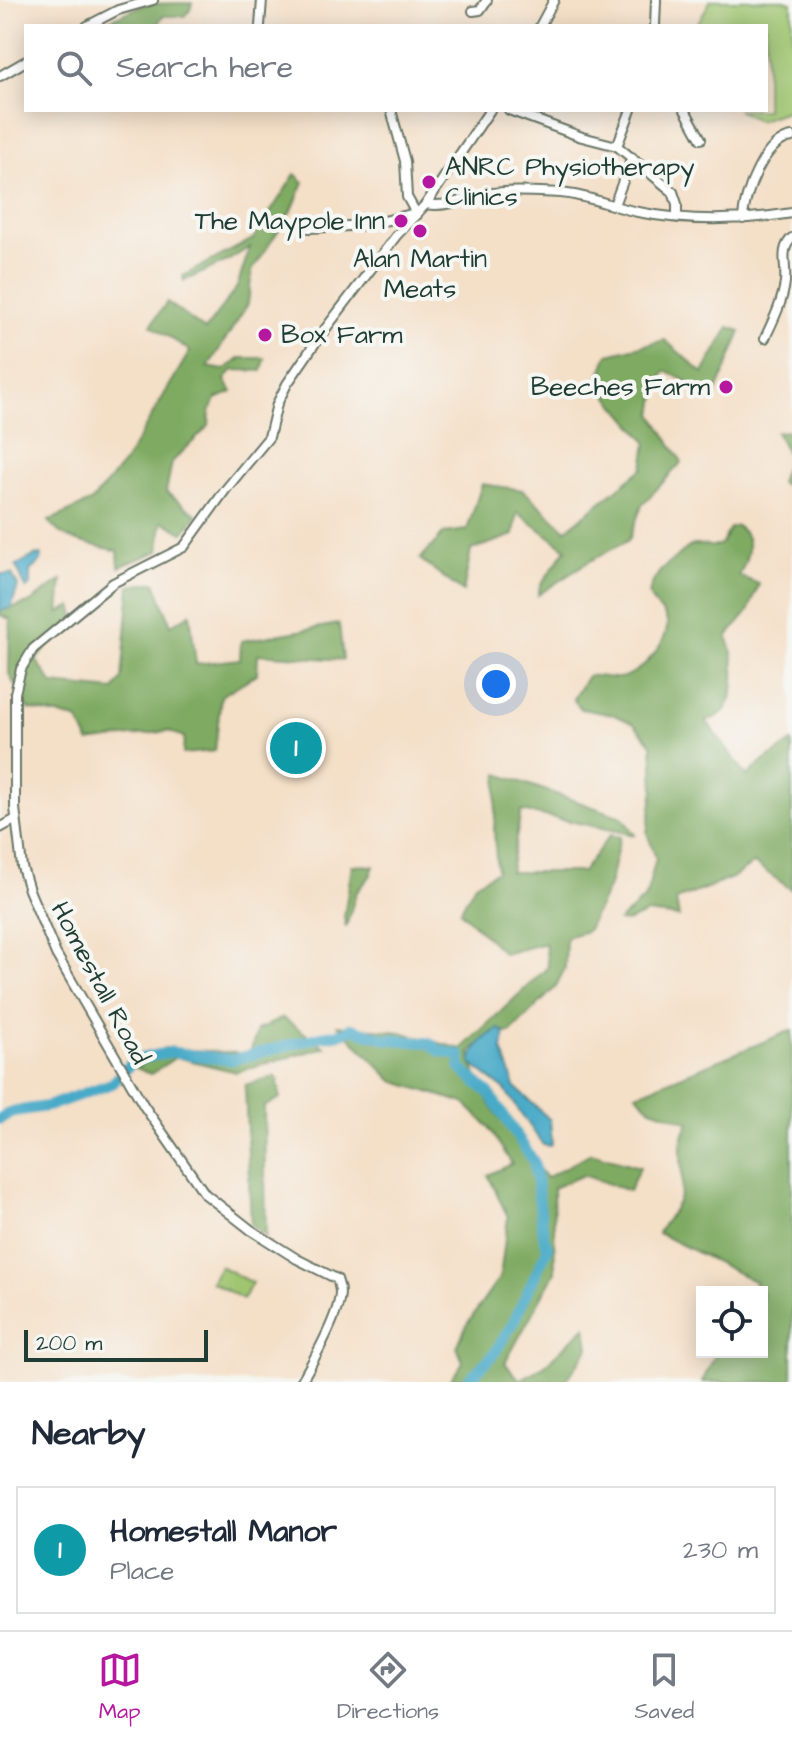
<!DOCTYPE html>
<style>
body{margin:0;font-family:"Architects Daughter",sans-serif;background:#f2f2f3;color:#1f2937}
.controls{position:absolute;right:24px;bottom:24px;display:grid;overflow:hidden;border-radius:0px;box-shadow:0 4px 20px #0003}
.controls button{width:72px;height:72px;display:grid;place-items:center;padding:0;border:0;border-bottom:2px solid #e0e1e3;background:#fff;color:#1f2937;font:40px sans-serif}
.scale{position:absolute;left:24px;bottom:20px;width:184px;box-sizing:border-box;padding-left:8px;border:4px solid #1f3d34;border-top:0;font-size:22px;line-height:28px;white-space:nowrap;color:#1f3d34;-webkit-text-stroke:6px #f6f6f2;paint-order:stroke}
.you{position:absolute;left:496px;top:684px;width:28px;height:28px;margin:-20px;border:6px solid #fff;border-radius:50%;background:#1a73e8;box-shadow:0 0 0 12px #1a73e833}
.badge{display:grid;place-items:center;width:52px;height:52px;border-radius:50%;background:#b5179e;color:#fff;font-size:26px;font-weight:700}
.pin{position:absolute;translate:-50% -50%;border:4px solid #fff;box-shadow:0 2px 8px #0006}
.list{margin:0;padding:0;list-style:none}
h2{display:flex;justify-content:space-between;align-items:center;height:104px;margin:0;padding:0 32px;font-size:34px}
h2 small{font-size:26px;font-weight:400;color:#747a83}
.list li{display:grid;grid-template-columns:52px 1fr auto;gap:24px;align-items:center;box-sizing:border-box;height:128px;margin:0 16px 16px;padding:0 16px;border:2px solid #e0e1e3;border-radius:0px}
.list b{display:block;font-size:30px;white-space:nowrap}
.list p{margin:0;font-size:26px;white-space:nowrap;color:#747a83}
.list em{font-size:26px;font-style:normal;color:#747a83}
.icon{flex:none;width:44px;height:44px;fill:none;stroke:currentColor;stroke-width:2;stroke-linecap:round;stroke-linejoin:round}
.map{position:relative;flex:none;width:792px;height:1382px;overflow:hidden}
.search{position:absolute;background:#fff;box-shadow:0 4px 20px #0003;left:24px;right:24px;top:24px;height:88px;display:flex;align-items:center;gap:20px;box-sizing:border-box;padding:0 28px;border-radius:0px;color:#747a83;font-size:30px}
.sheet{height:248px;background:#fff}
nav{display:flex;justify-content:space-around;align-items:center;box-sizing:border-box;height:112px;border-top:2px solid #e0e1e3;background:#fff;font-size:22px;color:#747a83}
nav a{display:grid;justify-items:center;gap:4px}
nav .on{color:#b5179e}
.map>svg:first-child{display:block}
.green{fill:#9fc56f;stroke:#5f8152;stroke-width:2}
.forest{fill:#7faa62;stroke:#4f744b;stroke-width:2}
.water{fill:#49aac8;stroke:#34747e;stroke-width:2}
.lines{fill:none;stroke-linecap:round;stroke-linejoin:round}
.river{stroke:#49aac8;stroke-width:11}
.minor-casing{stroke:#6a7667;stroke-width:12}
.minor{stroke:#fff;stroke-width:8}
.poi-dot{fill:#b5179e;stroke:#f6f6f2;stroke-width:3}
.labels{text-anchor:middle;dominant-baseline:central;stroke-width:8;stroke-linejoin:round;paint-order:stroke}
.poi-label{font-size:26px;fill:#1f3d34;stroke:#f6f6f2;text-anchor:start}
.street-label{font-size:26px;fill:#1f3d34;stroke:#f6f6f2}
</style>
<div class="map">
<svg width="792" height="1382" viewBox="0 0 792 1382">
<rect width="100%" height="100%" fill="#f6f6f2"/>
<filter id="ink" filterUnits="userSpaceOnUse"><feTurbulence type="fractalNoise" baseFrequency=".0125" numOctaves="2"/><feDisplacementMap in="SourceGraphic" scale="16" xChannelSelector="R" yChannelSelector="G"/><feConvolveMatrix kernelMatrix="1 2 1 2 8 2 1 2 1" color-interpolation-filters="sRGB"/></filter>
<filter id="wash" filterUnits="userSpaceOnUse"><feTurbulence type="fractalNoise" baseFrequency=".006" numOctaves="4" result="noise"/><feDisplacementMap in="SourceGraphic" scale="32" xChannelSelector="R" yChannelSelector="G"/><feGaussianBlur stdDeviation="1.8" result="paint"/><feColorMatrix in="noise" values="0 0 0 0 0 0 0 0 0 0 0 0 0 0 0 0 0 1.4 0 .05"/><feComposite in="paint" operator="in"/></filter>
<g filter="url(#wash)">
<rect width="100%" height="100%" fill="#f4dfc7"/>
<path class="green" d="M711 0H785L792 3V109L758 121 738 110H766V26H696Z
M220 1266 252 1283 243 1299 211 1282Z"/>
<path class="forest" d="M192 3 190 10 185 16H163L156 26H107L105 22 146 4Z
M295 174 304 182 293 208 252 271 248 304 208 367 224 370 241 358H265L262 371 233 370 225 380 232 392 216 399 210 411 209 426 172 462 166 492 197 515 183 533 162 521 159 551 119 567 118 551C96 545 62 543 49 521L92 501 124 463 190 351 151 325 167 302 205 330 237 287 250 247 227 261 184 281 183 276 253 239Z
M729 327 741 331 715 396 666 371 658 383 653 415 682 462 642 505 629 540 588 562 538 595 540 586 566 549 517 512 514 535 471 550 463 592 420 559 444 533 467 530 482 484 523 490 566 530 643 468 647 442 597 383 608 354 665 340 703 373Z
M792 431V490L780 482 789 457 776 432Z
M736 526C756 537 747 560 739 576L759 584 748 612 727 637C736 657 740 702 718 716 715 718 710 719 706 721L747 776 760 764 792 742V890L754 863 732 878 676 900 679 917 647 913 627 922 619 921 646 897 656 858 647 833 654 789 652 744 634 724 615 715 581 709 573 699 587 676C597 675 608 678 617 678 638 678 670 642 667 622 663 602 636 605 658 574 660 570 687 548 691 546 699 542 714 550 721 544 725 540 726 533 730 528Z
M62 580 59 613 72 606 77 623 57 635 36 660 53 684 114 690 122 679 130 586 155 582 171 625 190 614 196 664 240 659 241 641 339 624 343 660 258 654 257 674 221 696 215 751 183 754 184 737 168 731 89 742 77 719 28 709 9 674 10 619 0 615V611L29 603Z
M498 774 622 817 635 835 521 811 510 872H582L610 835 620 837 609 886 587 931 566 937 565 968 555 988 510 1033 494 1031 470 1052C476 1099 518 1140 546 1178L591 1153 640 1167 629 1191 583 1175 553 1188 555 1272 505 1363 520 1380 545 1365 586 1326 589 1348 565 1382H449L463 1362 457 1347 467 1324 500 1277 508 1217 488 1175 512 1164 489 1127 464 1103 393 1081 338 1025 400 1032 461 1049 548 967 545 943 504 954 460 911 475 884 497 871 494 830Z
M352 865 374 866 371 875 356 893 346 927 344 917Z
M283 1018 325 1047 236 1072 176 1057 151 1074 136 1068 164 1048 250 1054 257 1030Z
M792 1030V1382H702L717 1352H762V1292H750L756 1282 658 1233C665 1220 677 1209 680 1196 685 1178 680 1163 681 1146 681 1138 686 1129 689 1122L651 1109 636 1094Z
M277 1076 280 1098 264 1107 266 1236 251 1225 245 1085Z"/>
<path class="water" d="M41 555V561L30 571V586L26 588 16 566 34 556Z
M0 574H12L18 586 11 608 0 611Z
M499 1029 505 1032 502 1049 515 1087 550 1120 552 1144 549 1146 543 1145 505 1090 471 1064C473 1047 484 1036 499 1029Z"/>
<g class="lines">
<path class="river" d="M0 1119 11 1112 49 1106 113 1083 134 1060 171 1052 232 1060 319 1037 344 1033 350 1028 386 1039 430 1043 440 1051 460 1055V1068L489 1093 534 1162 544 1238 548 1248 513 1323 494 1354 466 1382"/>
</g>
</g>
<g filter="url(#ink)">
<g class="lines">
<defs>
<path id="minor" d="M473 11 480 10 487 0
M87 26 118 10 153 0
M260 26 262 0
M540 26 554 0
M655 26 656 0
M0 76 26 61
M391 110 405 161 407 197 417 215
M509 110 582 137 617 146 673 192 677 204V217
M685 110 701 139
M617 146 631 110
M426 204C446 208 467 198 486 194 510 190 536 192 560 193 588 195 612 207 638 212 687 222 743 221 792 213
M614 205 632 157
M743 219C744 194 764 141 792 137
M309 228 369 225 415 213
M765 338C773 321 783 301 785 282 787 265 779 250 792 238
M0 828 16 819
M301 1382C312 1363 340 1313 340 1292 340 1287 338 1283 337 1279L297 1259 251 1230 205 1194 144 1106 56 954 29 890 22 867 15 808V693L21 669 33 649 113 583 184 547 226 489 269 437 277 404 287 384 320 336 396 236 426 204 490 110"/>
</defs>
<use href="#minor" class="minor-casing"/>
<use href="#minor" class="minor"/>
</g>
</g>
<g class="poi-dot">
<circle cx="429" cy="182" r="8"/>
<circle cx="401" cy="221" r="8"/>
<circle cx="420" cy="231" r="8"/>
<circle cx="265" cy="335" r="8"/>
<circle cx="726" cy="387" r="8"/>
</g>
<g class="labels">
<g class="poi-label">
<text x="445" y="167">ANRC Physiotherapy<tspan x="445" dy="30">Clinics</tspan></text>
<text x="385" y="221" text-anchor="end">The Maypole Inn</text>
<text x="420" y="259" text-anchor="middle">Alan Martin<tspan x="420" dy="30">Meats</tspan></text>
<text x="281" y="335">Box Farm</text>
<text x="710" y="387" text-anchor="end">Beeches Farm</text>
</g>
<g class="street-label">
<text transform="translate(100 983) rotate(62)">Homestall Road</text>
</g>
</g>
</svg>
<div class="controls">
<button><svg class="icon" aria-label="locate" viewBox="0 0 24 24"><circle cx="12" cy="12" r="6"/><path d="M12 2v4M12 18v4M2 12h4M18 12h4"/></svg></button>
</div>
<div class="scale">200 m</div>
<div class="you"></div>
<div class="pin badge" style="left:296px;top:748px;background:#0f9aa8">1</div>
<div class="search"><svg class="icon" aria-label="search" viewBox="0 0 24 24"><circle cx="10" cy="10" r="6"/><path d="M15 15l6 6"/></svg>Search here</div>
</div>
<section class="sheet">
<h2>Nearby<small></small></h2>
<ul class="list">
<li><span class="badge" style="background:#0f9aa8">1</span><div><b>Homestall Manor</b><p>Place</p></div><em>230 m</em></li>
</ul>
</section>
<nav>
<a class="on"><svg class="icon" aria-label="map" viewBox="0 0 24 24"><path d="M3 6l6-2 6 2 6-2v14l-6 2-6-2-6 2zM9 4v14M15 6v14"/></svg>Map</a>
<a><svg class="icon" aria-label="directions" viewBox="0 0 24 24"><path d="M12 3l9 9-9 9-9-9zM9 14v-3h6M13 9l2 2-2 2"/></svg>Directions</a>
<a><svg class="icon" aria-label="saved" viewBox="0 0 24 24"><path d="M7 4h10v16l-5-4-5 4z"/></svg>Saved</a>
</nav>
